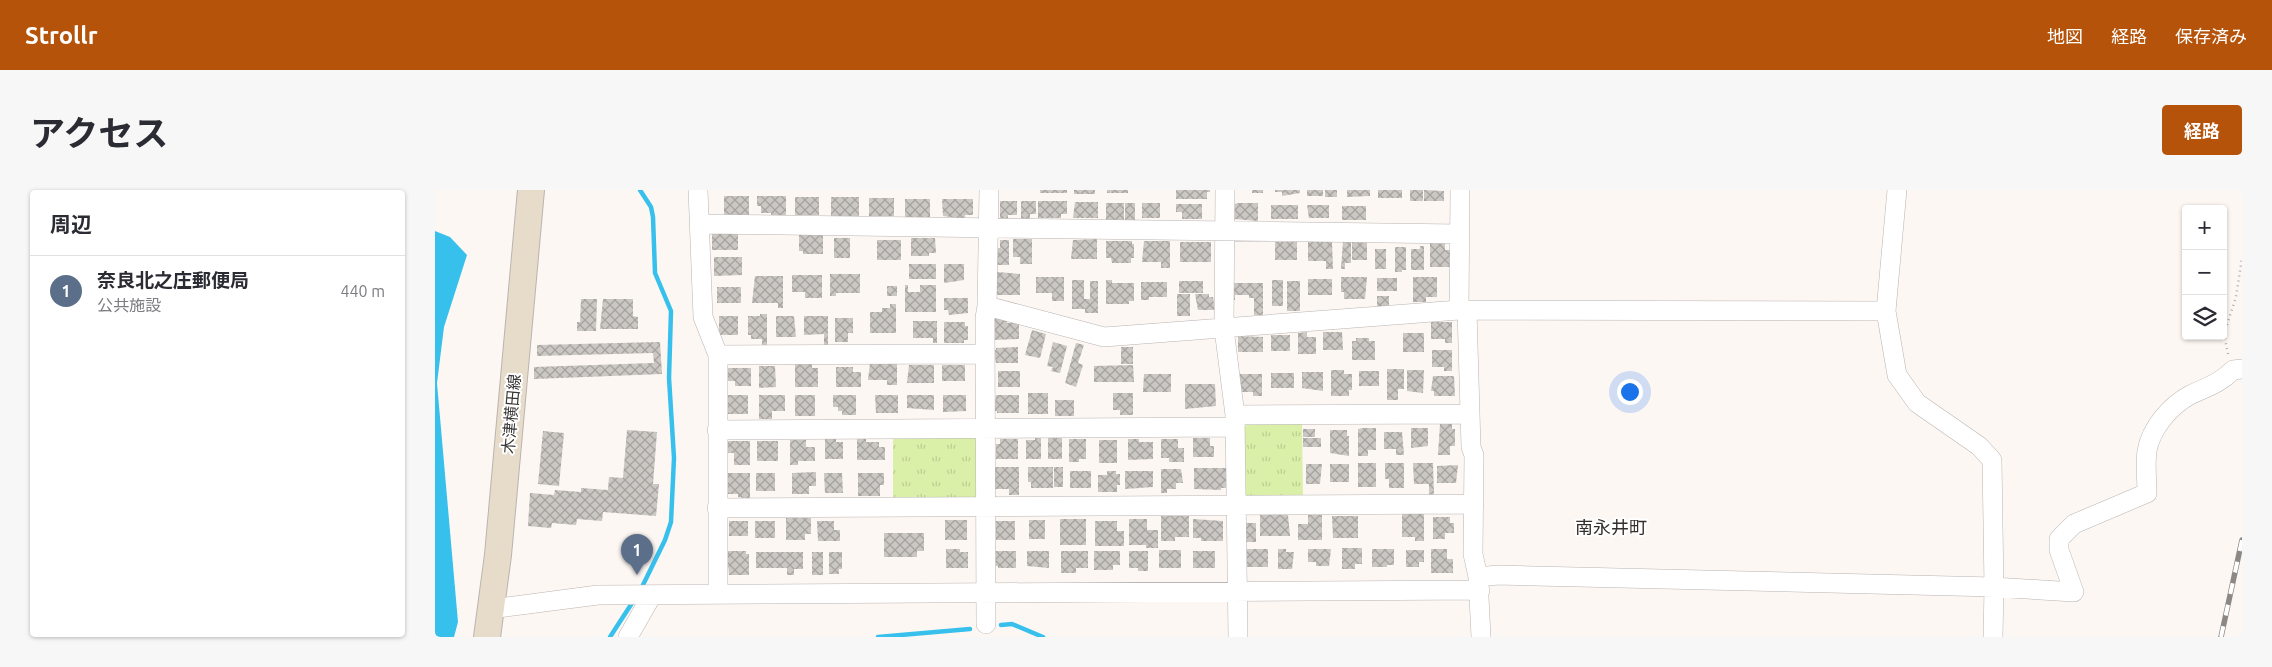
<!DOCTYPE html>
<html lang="ja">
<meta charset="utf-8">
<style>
body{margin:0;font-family:Ubuntu,"Noto Sans JP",sans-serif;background:#f7f7f7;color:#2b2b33}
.controls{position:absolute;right:15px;top:15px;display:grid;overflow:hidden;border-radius:5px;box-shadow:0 1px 4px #0004}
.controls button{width:45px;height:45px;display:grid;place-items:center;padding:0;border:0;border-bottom:1px solid #e1e1e2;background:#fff;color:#2b2b33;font:25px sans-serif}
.you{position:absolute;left:1194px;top:201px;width:18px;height:18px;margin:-12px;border:4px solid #fff;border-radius:50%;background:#1a73e8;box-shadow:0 0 0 8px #1a73e833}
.badge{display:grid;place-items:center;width:32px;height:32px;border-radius:50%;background:#b45309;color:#fff;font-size:16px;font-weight:700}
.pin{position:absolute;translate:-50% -41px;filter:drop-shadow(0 1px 2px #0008)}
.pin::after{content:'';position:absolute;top:26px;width:18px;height:15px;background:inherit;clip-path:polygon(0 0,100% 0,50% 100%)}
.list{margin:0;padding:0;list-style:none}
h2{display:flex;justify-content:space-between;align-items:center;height:65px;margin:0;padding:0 20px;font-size:21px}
h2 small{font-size:16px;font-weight:400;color:#7c7c81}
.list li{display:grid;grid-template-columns:32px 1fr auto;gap:15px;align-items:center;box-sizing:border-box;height:70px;padding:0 20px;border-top:1px solid #e1e1e2}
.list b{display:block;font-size:19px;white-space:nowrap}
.list p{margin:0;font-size:16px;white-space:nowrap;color:#7c7c81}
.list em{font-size:16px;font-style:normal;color:#7c7c81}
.icon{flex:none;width:28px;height:28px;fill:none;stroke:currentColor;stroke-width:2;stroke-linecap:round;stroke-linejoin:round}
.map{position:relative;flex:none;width:1807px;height:447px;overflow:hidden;border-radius:5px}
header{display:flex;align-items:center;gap:30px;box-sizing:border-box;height:70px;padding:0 25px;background:#b45309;color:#fff}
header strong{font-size:24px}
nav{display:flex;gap:28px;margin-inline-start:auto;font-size:18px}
.intro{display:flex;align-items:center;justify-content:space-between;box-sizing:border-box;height:120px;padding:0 30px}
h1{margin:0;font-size:35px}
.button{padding:12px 22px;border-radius:5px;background:#b45309;color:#fff;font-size:18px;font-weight:700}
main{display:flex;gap:30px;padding:0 30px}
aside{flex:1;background:#fff;border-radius:5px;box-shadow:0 1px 4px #0004}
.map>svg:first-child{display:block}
.park{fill:url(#park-tufts)}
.water{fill:#38c0ed}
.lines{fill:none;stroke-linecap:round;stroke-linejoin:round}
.stream{stroke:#38c0ed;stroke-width:4.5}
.building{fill:url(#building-cross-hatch)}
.minor-casing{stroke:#b9b4b1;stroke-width:20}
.secondary-casing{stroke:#b9b4b1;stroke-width:28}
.path{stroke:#b2aeac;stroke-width:2.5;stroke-dasharray:1 4;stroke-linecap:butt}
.minor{stroke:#fff;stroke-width:19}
.secondary{stroke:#e7dcca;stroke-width:26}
.rail-casing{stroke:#8b8886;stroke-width:5.5}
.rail{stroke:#fff;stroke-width:4;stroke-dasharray:11;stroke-linecap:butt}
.labels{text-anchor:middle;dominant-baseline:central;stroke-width:4;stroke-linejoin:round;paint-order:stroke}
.street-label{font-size:16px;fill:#393736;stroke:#fff}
.neighbourhood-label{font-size:18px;fill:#342f2d;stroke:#fff}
</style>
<header>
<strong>Strollr</strong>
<nav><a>地図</a><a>経路</a><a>保存済み</a></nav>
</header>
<div class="intro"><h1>アクセス</h1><a class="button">経路</a></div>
<main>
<aside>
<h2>周辺<small></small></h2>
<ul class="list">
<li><span class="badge" style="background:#5c6f8a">1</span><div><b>奈良北之庄郵便局</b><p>公共施設</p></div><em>440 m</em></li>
</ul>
</aside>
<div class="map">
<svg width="1807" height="447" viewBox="0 0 1807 447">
<defs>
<pattern id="park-tufts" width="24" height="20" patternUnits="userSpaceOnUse" patternTransform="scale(1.25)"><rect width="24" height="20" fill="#daf0a8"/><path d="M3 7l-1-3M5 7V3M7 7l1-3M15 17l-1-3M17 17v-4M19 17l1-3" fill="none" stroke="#bcce91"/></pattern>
<pattern id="building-cross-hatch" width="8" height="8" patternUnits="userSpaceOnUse" patternTransform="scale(1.25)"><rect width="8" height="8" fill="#cbc7c3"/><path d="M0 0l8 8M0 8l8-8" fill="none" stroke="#a6a29f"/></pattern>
</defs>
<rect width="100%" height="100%" fill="#fdf7f4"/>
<path class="park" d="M815 231H867L868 308H815L807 301 806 241Z
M537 245 543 253 544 303 538 310H458V246Z"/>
<path class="water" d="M0 41 15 47 32 65 9 137 2 193 23 432 19 447H0Z"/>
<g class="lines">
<path class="stream" d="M205 0 216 17 218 27 220 83 236 121 234 188 239 268 236 332 230 350 206 399
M566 435 577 434 608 447
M175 447 199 410
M443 447 535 439"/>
</g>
<path class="building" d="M605 0H632V3H605Z
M639 0H660V4H639Z
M672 0H693V3H672Z
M741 0H775V2H772V9H741Z
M817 0H828V3H817Z
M840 0H865V3L847 6V2H840Z
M872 0H888V6H872Z
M890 0H902V7H890Z
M912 0H935V6L912 7Z
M943 0H967V8H943Z
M975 0H988V11H975Z
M989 0 1009 1V11H989Z
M289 6H314V25L289 26Z
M322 6H351V26H336V23H326V16H322Z
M360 7H384V25H360Z
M396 7H424V27H396Z
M434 8H459V26H434Z
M470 9H495V27H470Z
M507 9H538V25H530V29L508 26Z
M565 11H582V25H573V29H565Z
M586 11H601V24H595V31H586Z
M603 11H632V24H626V28H603Z
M640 12H663V28H638Z
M671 13H689V32H671Z
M690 13H700V32H690Z
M707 13H725V28H707Z
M804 13H823V31L799 29V14Z
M741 14H767V29H747V22H741Z
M836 15H863V29H836Z
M872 15H894V28H874Z
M907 16H931V30H907Z
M277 41H303V60H277Z
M364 45H388V64H368V61H364Z
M399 48H415V68H399Z
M476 48H500L501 63H494V66H476Z
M578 49H597V74H585V67H578Z
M662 49V69H636L638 50Z
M442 50H466V70H442Z
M565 50H574V75H562V58H565Z
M671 51H697V54H699V68H696V73H677L676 68H671Z
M709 51H735V78H726V72H707Z
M908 51H916V73H910V79H906Z
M917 51H932V70H917Z
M745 52H776V72H745Z
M840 52H862V70H840Z
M873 52H897L898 79H891V71H873Z
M995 53H1010V60H1016V77H995Z
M985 56H989V80H976V59H985Z
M960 57H971V80H967V82H960Z
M940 59H951V79H940Z
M279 67H307V85L279 86Z
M474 74H501V89H474Z
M509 74H529V90L509 93Z
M562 82 585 84V105H562Z
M395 84H425V103H401V106H395Z
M357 85H387V108H370V102H357Z
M320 86H348V118H343V113H317Z
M601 87H629V111H617V103H601Z
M906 87H932L930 109H909V102H906Z
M978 87H1002V107H991V112H978Z
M942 88H962V101H942Z
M873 89H897V105H873Z
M637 90H649V109H655V91H663V123H650V119H637Z
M671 90H677V93H699V111H694V114H671Z
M837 90H848V116H837Z
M744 91H768V103H744Z
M852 91H865V121H852Z
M706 92H732V107H714V110H706Z
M796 93H828V125H819V108H814V105H800V110H796Z
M470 95H473V102H485V95H501V122H470Z
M452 96H462V106H452Z
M282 97H306V113H282Z
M742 104H755V126H742Z
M760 104H774V107H778L780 120H763Z
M942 106H954V117H942Z
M509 108H533V123L514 125 513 120H509Z
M146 109H162L161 141H142V132H145Z
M168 109H198V126L203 127V139H165Z
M455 114H461V143H435V122H447V118H455Z
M325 124H332V156H327V149H316V145H313V126H325Z
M284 126H303V145H284Z
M341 126H359L361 147H341Z
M369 126H393V156H389V144L369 145Z
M400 128H418V143H413V152H400Z
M559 129H571L572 133H584V149L559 150Z
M478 131H502V153H498V148H478Z
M509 132H530V136H533V150H529V153H509Z
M996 132H1017V153H1010V149H996Z
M597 140 611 144 605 168 590 165Z
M872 142V147H881V164H863V143Z
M888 142H907L908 160H888Z
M968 143H989V162H968Z
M836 145H855V161H836Z
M803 146 828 147V162H803Z
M921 148H934V151H940V170H917V151H921Z
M225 152 227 184 99 189V177L219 173 218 163 102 166V155Z
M618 152 632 156 625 183 616 181 618 177 612 176Z
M641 153 649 155 643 173 648 175 641 197 630 193Z
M583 157V173H561L559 160H561V158Z
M686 157H698V174H686Z
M997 160H1017V181H1009V177H997Z
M360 173H377V178H383V197H360Z
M435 173H462V195H452V190H433Z
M474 175H499V193H472Z
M507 175H530V191H507Z
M698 175 699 192H659V176Z
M324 176H340L341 197 324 198Z
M401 177H418V182H426V197H401Z
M292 178H316V196H300V191H292Z
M952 179H969V199H963V210H952Z
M896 180H909V184H917V200H914V206H896Z
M972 180H989L988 203 972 201Z
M563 181H585V197H563Z
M924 181H944V196H924Z
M867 182H888V201L867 198Z
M836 183H859V198H836Z
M709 184H736V202H708Z
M805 184H827V206H818V202H805Z
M998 186H1019L1020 206H999V201H996Z
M750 194H780L781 216 750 219Z
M593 203H613V224H593Z
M678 203H698V225H685V220H678Z
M293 205H313V224H293Z
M324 205H350V221H337V229H324Z
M360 205H380V226H360Z
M398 205H421V225H407V221H403V217H398Z
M440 205H463V223H441Z
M472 205H499V220L472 218Z
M508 205H531V221L508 222Z
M561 205H584V223H562V221H559Z
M620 210H639V226H620Z
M1005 234H1017V239H1020V256H1015V265H1003Z
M928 238H941V260H933V266H923V239Z
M976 238H993V256L976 258Z
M868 239H880V247H868Z
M192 240 222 242 218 294H224L221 326 168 322 167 331 142 329 141 335 117 333 116 338 93 336 95 303 119 305 120 300 146 302V298L173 300 174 287 188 288Z
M895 240H912V246H914V266L895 263Z
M108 241 129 243 124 296 103 294Z
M949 242H967L969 265H961V259H949Z
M600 246H606V269H591V250H600Z
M390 248H401V252H408V269H390Z
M422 248H431V252H444V257H450V270H422Z
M613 248H627V269H613Z
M758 248H775V256H779V267H758Z
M868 248H886V257H868Z
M565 249H583V269H561V254H565Z
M634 249H651V269H644V272H634Z
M693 249H704V252H718V269L693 270Z
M726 249H743V258H749V272H734V268H726Z
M355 250H371V257H380V271H363V275H355Z
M664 250H682V273H664Z
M293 251H315V275H299V263H293Z
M322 251H343V271H322Z
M923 273H941V297H923Z
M950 273H969V298H954V289H950Z
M978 273H998L999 306H994V294H979Z
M871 274H887L885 294H871Z
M895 274H914V292H895Z
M1023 275 1021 293H1002V276Z
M560 277H584V305H574V299H560Z
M593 277H618V298H596V292H593Z
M619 277H628V297H619Z
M759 278H791V298H786V300L759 299Z
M726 279H746L748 293H741V299H732V303H726Z
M635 281H656V298H635Z
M672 281H681V284H685V295H682V302H663V285H672Z
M690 281H718V297L690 299Z
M381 282V296H374V304H357V283Z
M291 283H315V309L303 307V304H291Z
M321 283H340V301H321Z
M389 283H407L408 303H390Z
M423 283H449V295H445V306H423Z
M967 323H989V351H980V347H967Z
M825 325H853L855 346H825Z
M873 325H887V350H863V334H873Z
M726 326H754V347H740V351H726Z
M897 326H923V348H898Z
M998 327H1015V333H1019V343H1010V349H998Z
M351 328H376V344H370V350H351Z
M625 329H651V355H625Z
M694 329H712V340H723V358H711V355H694Z
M758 329 788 331V351H766V348H758Z
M510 330H532V350H510Z
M594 330H610V349H594Z
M294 331H313V346H294Z
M320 331H340V348H320Z
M382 331H399V340H405V351H383Z
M561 331H580V350H561Z
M660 331H682V341H689V356H660Z
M811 333H821V352H811Z
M449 343H489V361H482V367H449Z
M907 358H927V374H920V379H907Z
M511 359H525V362H533V378H511Z
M811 359H833V377H811Z
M843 359H851V362H859L857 379H843Z
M873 359H896L894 376H881V372H873Z
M937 359H959V375H952V377H937Z
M996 359H1012V369H1018V383H996Z
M724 360H746V378H724Z
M971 360H989V372H984V377H971Z
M292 361H311V364H314V385H294Z
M560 361H581V378H563V376H560Z
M592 361H614V378L592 376Z
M626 361H653V378H641V383H626Z
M659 361H685V375H678V380H659Z
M694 361H713V381H703V378H694Z
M758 361H780V378H758Z
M321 362H368V379H359V385H352V378H321Z
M377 362H388V385H377Z
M394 362H407V379H404V384H394Z"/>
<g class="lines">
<defs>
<path id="minor" d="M263 0 268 127 283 165V404
M790 0 789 139 800 225 803 447
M265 34 1025 44
M552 116 669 147 1024 120 1451 121
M1024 120 1025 0
M1032 120 1036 257 1039 265 1038 364 1043 387 1046 447
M283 165 550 164
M800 225 1035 224
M282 240 800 237
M282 318 1039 314
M1043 387 1063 385 1559 397 1557 270 1544 256 1482 213 1462 185 1451 121 1462 0
M56 419 163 405 1045 400
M551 434 550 128 552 116 554 0
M193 447 217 405
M1558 447 1559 397 1639 402 1624 360V349L1639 334 1712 303C1712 290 1710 274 1712 261 1716 238 1735 216 1755 205 1772 197 1784 194 1798 180L1807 179"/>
<path id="secondary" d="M52 447 63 365 96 0"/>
</defs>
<use href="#minor" class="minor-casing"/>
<use href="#secondary" class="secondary-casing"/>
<path class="path" d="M1793 164 1789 144 1801 107 1807 68"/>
<use href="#minor" class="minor"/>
<use href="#secondary" class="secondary"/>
<defs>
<path id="rail" d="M1786 447 1807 350"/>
</defs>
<use href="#rail" class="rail-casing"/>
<use href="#rail" class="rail"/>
</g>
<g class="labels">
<g class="street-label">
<text transform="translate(76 224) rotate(-85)">木津横田線</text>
</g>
<g class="neighbourhood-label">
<text x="1176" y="337">南永井町</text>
</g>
</g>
</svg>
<div class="controls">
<button>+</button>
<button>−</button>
<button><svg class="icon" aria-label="layers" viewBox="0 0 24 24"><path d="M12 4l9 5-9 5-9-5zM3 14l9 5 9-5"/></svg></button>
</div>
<div class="you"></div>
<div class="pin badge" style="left:202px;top:385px;background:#5c6f8a">1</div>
</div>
</main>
